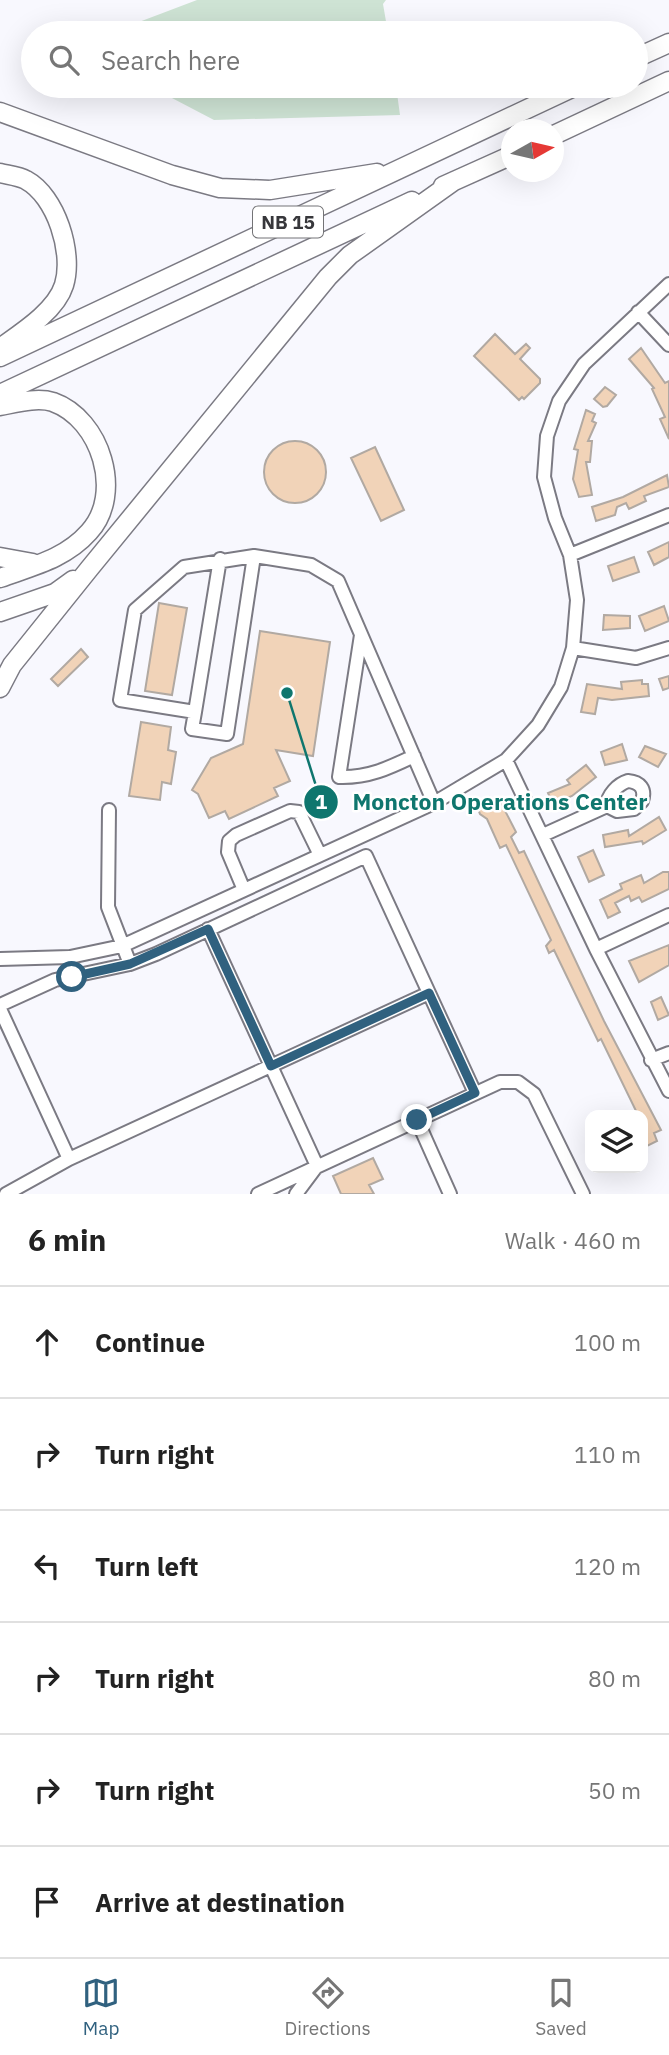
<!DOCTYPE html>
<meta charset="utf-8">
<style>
body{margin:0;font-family:"IBM Plex Sans",sans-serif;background:#f2f2f2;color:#222}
.controls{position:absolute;right:21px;bottom:21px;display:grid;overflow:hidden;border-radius:14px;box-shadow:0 7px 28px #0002}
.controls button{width:63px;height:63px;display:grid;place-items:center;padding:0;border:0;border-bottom:2px solid #e0e0e0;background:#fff;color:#222;font:35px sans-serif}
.compass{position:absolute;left:501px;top:119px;width:63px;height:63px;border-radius:50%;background:#fff;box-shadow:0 7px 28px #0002;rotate:82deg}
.stop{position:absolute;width:21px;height:21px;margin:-16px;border:5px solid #30617f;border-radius:50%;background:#fff}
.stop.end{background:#30617f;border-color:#fff;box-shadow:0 2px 7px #0008}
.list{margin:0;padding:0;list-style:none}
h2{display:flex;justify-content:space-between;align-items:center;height:91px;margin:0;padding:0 28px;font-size:30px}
h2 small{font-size:23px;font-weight:400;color:#767676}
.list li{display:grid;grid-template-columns:46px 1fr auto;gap:21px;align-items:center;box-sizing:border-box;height:112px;padding:0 28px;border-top:2px solid #e0e0e0}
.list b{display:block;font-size:26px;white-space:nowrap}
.list em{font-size:23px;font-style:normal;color:#767676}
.icon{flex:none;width:38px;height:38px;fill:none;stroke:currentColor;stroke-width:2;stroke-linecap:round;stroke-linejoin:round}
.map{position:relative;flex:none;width:669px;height:1194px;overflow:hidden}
.search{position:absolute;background:#fff;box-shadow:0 7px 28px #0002;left:21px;right:21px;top:21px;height:77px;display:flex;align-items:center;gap:18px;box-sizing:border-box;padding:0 24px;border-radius:38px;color:#767676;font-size:26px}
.sheet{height:763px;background:#fff}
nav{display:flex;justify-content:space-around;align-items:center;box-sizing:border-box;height:98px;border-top:2px solid #e0e0e0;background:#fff;font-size:19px;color:#767676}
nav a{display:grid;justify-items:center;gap:4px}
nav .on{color:#30617f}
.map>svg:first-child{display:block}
.green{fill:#cee3d4}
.building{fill:#f1d3b8;stroke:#b1a9a2;stroke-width:2}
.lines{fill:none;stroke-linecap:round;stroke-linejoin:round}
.minor-casing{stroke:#7b7a83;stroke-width:16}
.highway-casing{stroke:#7b7a83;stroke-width:21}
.minor{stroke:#fff;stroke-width:12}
.highway{stroke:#fff;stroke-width:18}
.route{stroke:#30617f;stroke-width:9}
.labels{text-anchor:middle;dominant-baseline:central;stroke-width:5;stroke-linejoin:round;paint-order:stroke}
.shield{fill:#fff;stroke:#737376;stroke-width:2}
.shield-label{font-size:19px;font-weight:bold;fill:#37373b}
.leader{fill:none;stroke:#0f766e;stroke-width:2.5}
.callout-dot{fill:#0f766e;stroke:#fff;stroke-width:2.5}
.mark-label{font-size:21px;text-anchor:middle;font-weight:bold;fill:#fff}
.callout-label{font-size:23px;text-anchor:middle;font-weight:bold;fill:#0f766e;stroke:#fff;stroke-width:5;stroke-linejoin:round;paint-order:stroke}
</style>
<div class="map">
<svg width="669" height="1194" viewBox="0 0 669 1194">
<rect width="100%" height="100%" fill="#f8f8fe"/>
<path class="green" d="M197 0H386L383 4 388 33H110Z
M149 86H396L400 115 214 120Z"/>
<path class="building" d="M495 334 515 354 526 344 530 348 520 359 540 379V383L524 399 522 397 519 400 474 356Z
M641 348 665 383 669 381V439L660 419 665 417 652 389 654 388 629 359Z
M605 387 616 395 607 406 603 407 594 399Z
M586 410 595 414 592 421 596 423 588 441H592L590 462H586L592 495 579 497 573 479 578 450 574 449Z
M264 472a31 31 0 1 1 62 0a31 31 0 1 1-62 0Z
M375 447 404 510 381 521 351 458Z
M667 475 669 487 644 496 646 501 629 509 626 503 617 507 615 515 596 521 592 507 623 497Z
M669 542V557L654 565 648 552Z
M634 557 639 572 613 581 608 566Z
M159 603 187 608 172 695 145 691Z
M664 606 669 621 645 631 639 616Z
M604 615 630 616V628L603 630Z
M260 631 330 642 313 756 276 750 290 781 274 788 278 796 229 819 225 811 209 818 198 794 192 790 211 758 243 744Z
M81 649 88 657 58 686 51 679Z
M669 676V688L663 690 659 679Z
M642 680V684H648L649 696 612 700 598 698 595 714 581 712 587 684 622 689 621 682Z
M141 722 171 727 168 750 176 752 171 784 162 782 160 800 129 796Z
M622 744 627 760 605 765 601 752Z
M645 746 666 754 658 767 639 757Z
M586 765 596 777 572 796 553 804 548 793 570 784 567 780Z
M489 797 494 804 500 801 516 832 511 837 519 853 524 851 604 1021 661 1130 654 1133 657 1141 643 1148V1115H638L601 1039 598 1041 554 950 549 953 546 946 551 940 506 845 500 848 487 819 480 814 476 803Z
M659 817 666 830 643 844 642 841 605 847 603 835 628 830 629 836Z
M593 850 604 875 589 882 578 857Z
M663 872H669V889L642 902 639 897 631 901 629 896 615 903 620 912 608 918 600 900 622 889 620 884 641 875 644 883Z
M669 945V965L639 982 629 961Z
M661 997 669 1015 658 1020 651 1002Z
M373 1158 383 1179 369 1185 374 1194H341L333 1176Z"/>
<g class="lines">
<defs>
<path id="minor" d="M638 312 669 345
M570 555 669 515
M220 559 195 712 120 700 135 610 184 567 254 556 311 565 338 581 434 803
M361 635 339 777C368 778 389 768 414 756
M573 648 636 658 669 648
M195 712 192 729 227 734 254 556
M506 760 596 949 669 1091
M628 781C640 782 646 789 642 801L634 809 617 811 607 806C607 795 618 784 628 781Z
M109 810 108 907 130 964
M543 835 607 806
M244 890 228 852 229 841 236 835 290 811 299 812 320 855
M208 929 317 1166 296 1194
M596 949 669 915
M0 959 70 957 122 946 434 803 506 760 538 725 561 687 573 648 577 600 570 555 555 518 544 477 547 436 559 401 584 364 669 284
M0 1005 55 980 130 964 156 954 366 856 429 993
M0 1009 69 1159
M651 1060 669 1053
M417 1120 450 1194
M6 1194 69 1159 429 993 475 1093
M258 1194 500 1082H518L534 1094 583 1194"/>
<path id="highway" d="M636 58 669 43
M0 112 172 175 220 188 270 190 377 173
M554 135 669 81
M0 173C8 175 19 176 26 180 56 196 74 253 64 285 56 311 21 333 0 348
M443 186 512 155
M0 357 576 86
M0 394 412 201
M0 406C16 403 37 397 53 402 101 419 124 494 89 532 65 559 33 566 0 578
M0 557 33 563
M0 612 55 593 73 580
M0 688 12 665 89 569 328 277 350 255 454 181"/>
</defs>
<use href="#minor" class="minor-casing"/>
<use href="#highway" class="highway-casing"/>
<use href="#minor" class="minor"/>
<use href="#highway" class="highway"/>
</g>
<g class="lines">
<path class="route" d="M72 977 130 964 208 929 271 1066 429 993 475 1093 417 1120"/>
</g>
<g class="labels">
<rect class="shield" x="253" y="206.5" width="70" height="31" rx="5"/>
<g class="shield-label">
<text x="288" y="222">NB 15</text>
</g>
</g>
<path class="leader" d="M287 693L321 802"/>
<g class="callout-dot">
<circle cx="287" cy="693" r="7"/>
<circle cx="321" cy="802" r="18"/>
</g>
<g class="mark-label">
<text x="321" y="809">1</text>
</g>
<g class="callout-label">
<text x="500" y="810">Moncton Operations Center</text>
</g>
</svg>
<div class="controls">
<button><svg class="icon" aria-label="layers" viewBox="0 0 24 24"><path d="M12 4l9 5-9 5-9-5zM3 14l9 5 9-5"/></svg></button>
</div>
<svg class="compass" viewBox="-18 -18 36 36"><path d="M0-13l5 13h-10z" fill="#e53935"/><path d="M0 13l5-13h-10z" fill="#767676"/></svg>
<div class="stop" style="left:72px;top:977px"></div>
<div class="stop end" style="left:417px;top:1120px"></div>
<div class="search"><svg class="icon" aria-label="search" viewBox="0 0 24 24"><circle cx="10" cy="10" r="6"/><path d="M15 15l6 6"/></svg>Search here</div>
</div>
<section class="sheet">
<h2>6 min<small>Walk · 460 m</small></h2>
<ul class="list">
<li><svg class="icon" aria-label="ahead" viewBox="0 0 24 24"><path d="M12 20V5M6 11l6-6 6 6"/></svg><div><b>Continue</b></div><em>100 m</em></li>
<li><svg class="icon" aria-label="right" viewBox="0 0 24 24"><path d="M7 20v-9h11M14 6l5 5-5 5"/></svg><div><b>Turn right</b></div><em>110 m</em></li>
<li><svg class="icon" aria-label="left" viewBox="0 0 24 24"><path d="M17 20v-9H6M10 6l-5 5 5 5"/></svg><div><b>Turn left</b></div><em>120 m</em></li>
<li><svg class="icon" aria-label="right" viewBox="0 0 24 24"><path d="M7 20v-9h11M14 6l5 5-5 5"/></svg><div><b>Turn right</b></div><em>80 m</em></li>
<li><svg class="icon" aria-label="right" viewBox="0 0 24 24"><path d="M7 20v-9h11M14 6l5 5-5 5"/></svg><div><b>Turn right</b></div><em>50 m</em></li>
<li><svg class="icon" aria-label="arrive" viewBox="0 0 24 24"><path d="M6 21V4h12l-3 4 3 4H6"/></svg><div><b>Arrive at destination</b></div></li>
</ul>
</section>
<nav>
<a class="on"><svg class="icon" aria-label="map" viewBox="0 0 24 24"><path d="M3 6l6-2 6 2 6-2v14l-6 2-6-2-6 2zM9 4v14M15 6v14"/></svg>Map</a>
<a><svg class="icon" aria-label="directions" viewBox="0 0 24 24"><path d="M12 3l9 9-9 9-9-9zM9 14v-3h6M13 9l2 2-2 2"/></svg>Directions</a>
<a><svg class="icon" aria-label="saved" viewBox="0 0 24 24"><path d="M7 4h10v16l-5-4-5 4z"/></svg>Saved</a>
</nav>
